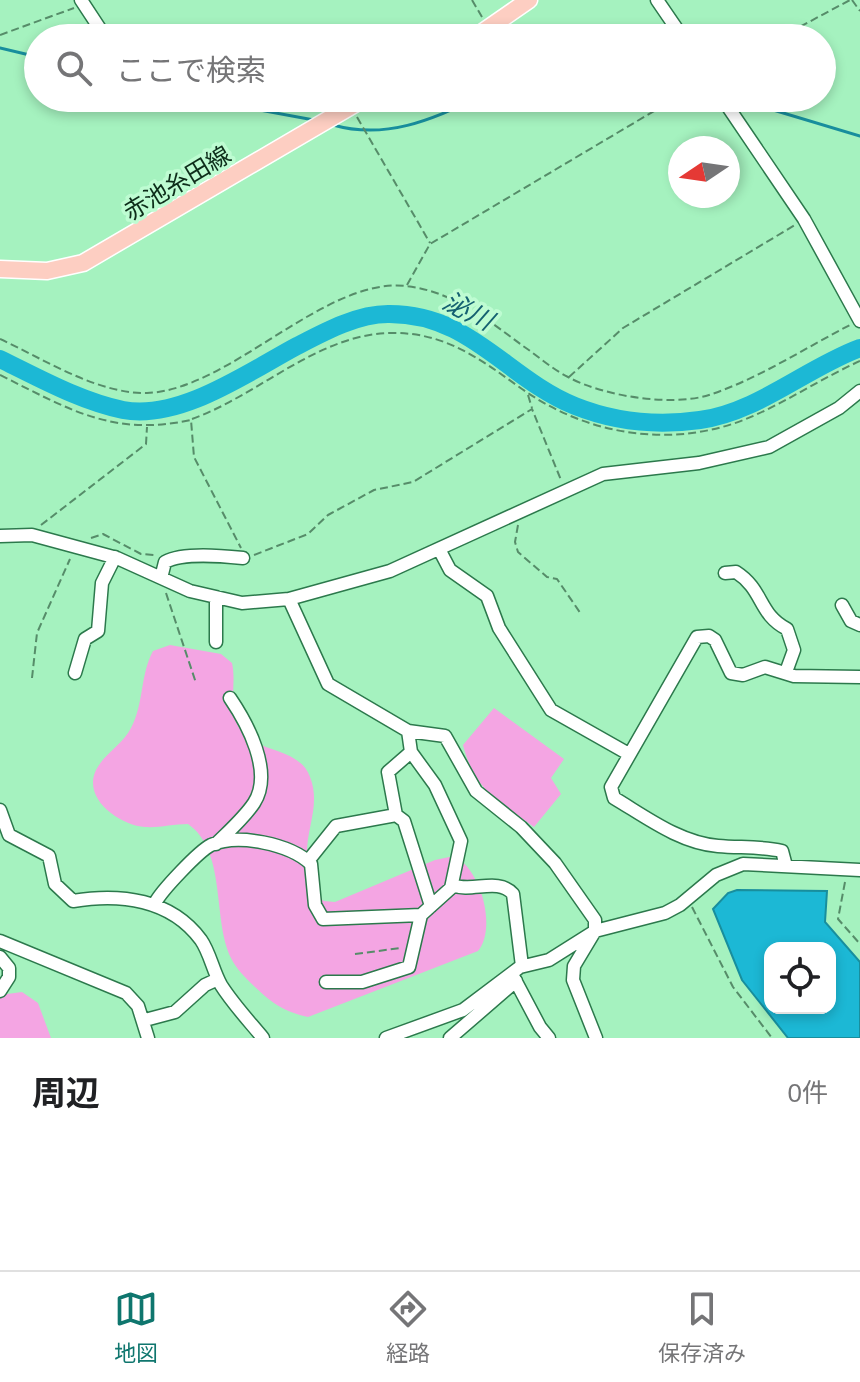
<!DOCTYPE html>
<html lang="ja">
<meta charset="utf-8">
<style>
body{margin:0;font-family:Arial,"Noto Sans JP",sans-serif;background:#f2f2f2;color:#202124}
.controls{position:absolute;right:24px;bottom:24px;display:grid;overflow:hidden;border-radius:16px;box-shadow:0 4px 12px #0003}
.controls button{width:72px;height:72px;display:grid;place-items:center;padding:0;border:0;border-bottom:2px solid #e0e0e0;background:#fff;color:#202124;font:40px sans-serif}
.compass{position:absolute;left:668px;top:136px;width:72px;height:72px;border-radius:50%;background:#fff;box-shadow:0 4px 12px #0003;rotate:257deg}
.list{margin:0;padding:0;list-style:none}
h2{display:flex;justify-content:space-between;align-items:center;height:104px;margin:0;padding:0 32px;font-size:34px}
h2 small{font-size:26px;font-weight:400;color:#757577}
.icon{flex:none;width:44px;height:44px;fill:none;stroke:currentColor;stroke-width:2;stroke-linecap:round;stroke-linejoin:round}
.map{position:relative;flex:none;width:860px;height:1038px;overflow:hidden}
.search{position:absolute;background:#fff;box-shadow:0 4px 12px #0003;left:24px;right:24px;top:24px;height:88px;display:flex;align-items:center;gap:20px;box-sizing:border-box;padding:0 28px;border-radius:44px;color:#757577;font-size:30px}
.sheet{height:232px;background:#fff}
nav{display:flex;justify-content:space-around;align-items:center;box-sizing:border-box;height:112px;border-top:2px solid #e0e0e0;background:#fff;font-size:22px;color:#757577}
nav a{display:grid;justify-items:center;gap:4px}
nav .on{color:#0f766e}
.map>svg:first-child{display:block}
.green{fill:#f4a5e3}
.water{fill:#1cb8d5;stroke:#188e9d;stroke-width:2;fill-rule:evenodd}
.lines{fill:none;stroke-linecap:round;stroke-linejoin:round}
.stream{stroke:#188e9d;stroke-width:3}
.river{stroke:#1cb8d5;stroke-width:18}
.minor-casing{stroke:#2c794c;stroke-width:15}
.major-casing{stroke:#fff;stroke-width:19}
.path{stroke:#568c69;stroke-width:2;stroke-dasharray:8 4;stroke-linecap:butt}
.minor{stroke:#fff;stroke-width:12}
.major{stroke:#fdcec2;stroke-width:16}
.labels{text-anchor:middle;dominant-baseline:central;stroke-width:7;stroke-linejoin:round;paint-order:stroke}
.street-label{font-size:24px;fill:#0d2d1a;stroke:#befcd2}
.water-label{font-size:26px;font-style:italic;fill:#156171;stroke:#befcd2}
</style>
<div class="map">
<svg width="860" height="1038" viewBox="0 0 860 1038">
<rect width="100%" height="100%" fill="#a5f2bf"/>
<path class="green" d="M170 645 221 654 232 663C237 685 227 709 240 729 255 753 300 747 310 777 321 805 306 828 307 856 308 868 311 881 313 893L324 901 335 902 435 860 454 856C481 869 497 928 478 951L308 1017C285 1012 273 1004 255 987 247 979 236 969 231 958 212 919 227 851 188 824 173 824 159 828 145 827 120 825 82 799 96 770 104 754 123 744 131 728 144 704 140 675 153 651Z
M494 708 564 759 551 778 561 794 534 827C498 801 475 791 463 745Z
M22 992 38 1003 51 1038H0V995Z"/>
<path class="water" d="M737 890 827 891 825 922 860 962V1038H788L742 980 713 909 728 893ZM770 948H830V1008H770Z"/>
<g class="lines">
<path class="stream" d="M0 48 38 57
M195 98 314 120
M590 98 635 107 716 98
M733 98 860 136
M333 125C386 140 430 120 478 98"/>
<path class="river" d="M0 359C39 378 80 401 123 410 180 421 250 371 297 346 324 332 357 314 388 314 470 313 506 378 575 406 615 422 657 426 700 420 758 412 806 368 860 348"/>
<defs>
<path id="minor" d="M81 0 106 38
M657 0 683 38
M299 98 349 106
M722 98 804 219 860 321
M0 536 32 535 117 558 190 591 242 603 289 599 390 571 603 474 699 463 769 447 839 408 860 391
M439 549 450 570 487 596 499 628 551 710 627 753
M725 573 736 572C764 590 758 614 787 629L794 650 786 672
M161 578 165 562C183 552 223 556 243 558
M216 597V642
M289 599 328 684 408 731 445 736 476 791 521 827 555 863 595 920V931L574 966 573 980 596 1038
M842 605 851 621 860 625
M75 673 85 639 98 631 102 583 115 557
M0 810 9 835 49 856 55 884 73 901C120 893 171 899 201 940 210 953 213 971 221 985 233 1004 249 1021 263 1038
M396 815 388 772 411 752
M216 844C229 831 244 818 254 803 274 772 247 723 230 698
M308 861 336 826 396 815 404 821 431 906
M786 866 782 851C760 846 740 848 718 846 680 843 646 817 614 798L611 787 697 637 709 636 715 640 731 673 743 675 765 667 794 676 860 677
M452 885C472 893 498 877 513 894L522 966
M155 903C162 890 199 851 211 845 238 833 290 844 311 864L315 905 323 919 421 915 451 888 461 841 435 785 411 752 408 731
M0 941 126 993 138 1006 148 1038
M0 957 9 968V977L0 991
M513 976 540 1027 549 1038
M326 982H362L409 967 421 915
M145 1020 175 1012 205 985 218 979
M386 1038 463 1010 520 967 549 960 595 931 665 913 680 905 716 875 743 864 860 870
M450 1038 516 981"/>
<path id="major" d="M474 38 529 0
M0 269 47 271 83 263 365 98"/>
</defs>
<use href="#minor" class="minor-casing"/>
<use href="#major" class="major-casing"/>
<path class="path" d="M472 0 482 17
M852 0 860 11
M0 35 74 8
M779 38 850 0
M357 117 430 243
M407 285 430 244 676 98
M0 339C44 359 97 394 147 393 230 390 324 277 406 286 452 291 488 320 523 346 538 356 552 369 568 377 603 396 671 407 709 395 758 379 805 348 850 325
M0 375C69 409 112 437 191 420L194 457 241 548
M569 377 623 328 795 225
M528 395 532 408
M192 419C259 395 318 334 391 333 445 332 480 359 522 389 587 435 671 449 746 419 785 403 822 378 860 361
M41 525 146 444 147 427
M518 525 515 542 518 552 547 577 557 579 581 614
M91 538 103 534 141 554 155 555
M254 555 308 534 328 515 374 490 413 482 532 409 561 480
M166 593 196 683
M32 678 37 633 70 559
M845 882 838 919 860 944
M692 907 733 987 772 1038
M355 954 401 948"/>
<use href="#minor" class="minor"/>
<use href="#major" class="major"/>
</g>
<g class="labels">
<g class="street-label">
<text transform="translate(177 183) rotate(-31)">赤池糸田線</text>
</g>
<g class="water-label">
<text transform="translate(468 311) rotate(27)">泌川</text>
</g>
</g>
</svg>
<div class="controls">
<button><svg class="icon" aria-label="locate" viewBox="0 0 24 24"><circle cx="12" cy="12" r="6"/><path d="M12 2v4M12 18v4M2 12h4M18 12h4"/></svg></button>
</div>
<svg class="compass" viewBox="-18 -18 36 36"><path d="M0-13l5 13h-10z" fill="#e53935"/><path d="M0 13l5-13h-10z" fill="#757577"/></svg>
<div class="search"><svg class="icon" aria-label="search" viewBox="0 0 24 24"><circle cx="10" cy="10" r="6"/><path d="M15 15l6 6"/></svg>ここで検索</div>
</div>
<section class="sheet">
<h2>周辺<small>0件</small></h2>
<ul class="list">
</ul>
</section>
<nav>
<a class="on"><svg class="icon" aria-label="map" viewBox="0 0 24 24"><path d="M3 6l6-2 6 2 6-2v14l-6 2-6-2-6 2zM9 4v14M15 6v14"/></svg>地図</a>
<a><svg class="icon" aria-label="directions" viewBox="0 0 24 24"><path d="M12 3l9 9-9 9-9-9zM9 14v-3h6M13 9l2 2-2 2"/></svg>経路</a>
<a><svg class="icon" aria-label="saved" viewBox="0 0 24 24"><path d="M7 4h10v16l-5-4-5 4z"/></svg>保存済み</a>
</nav>
